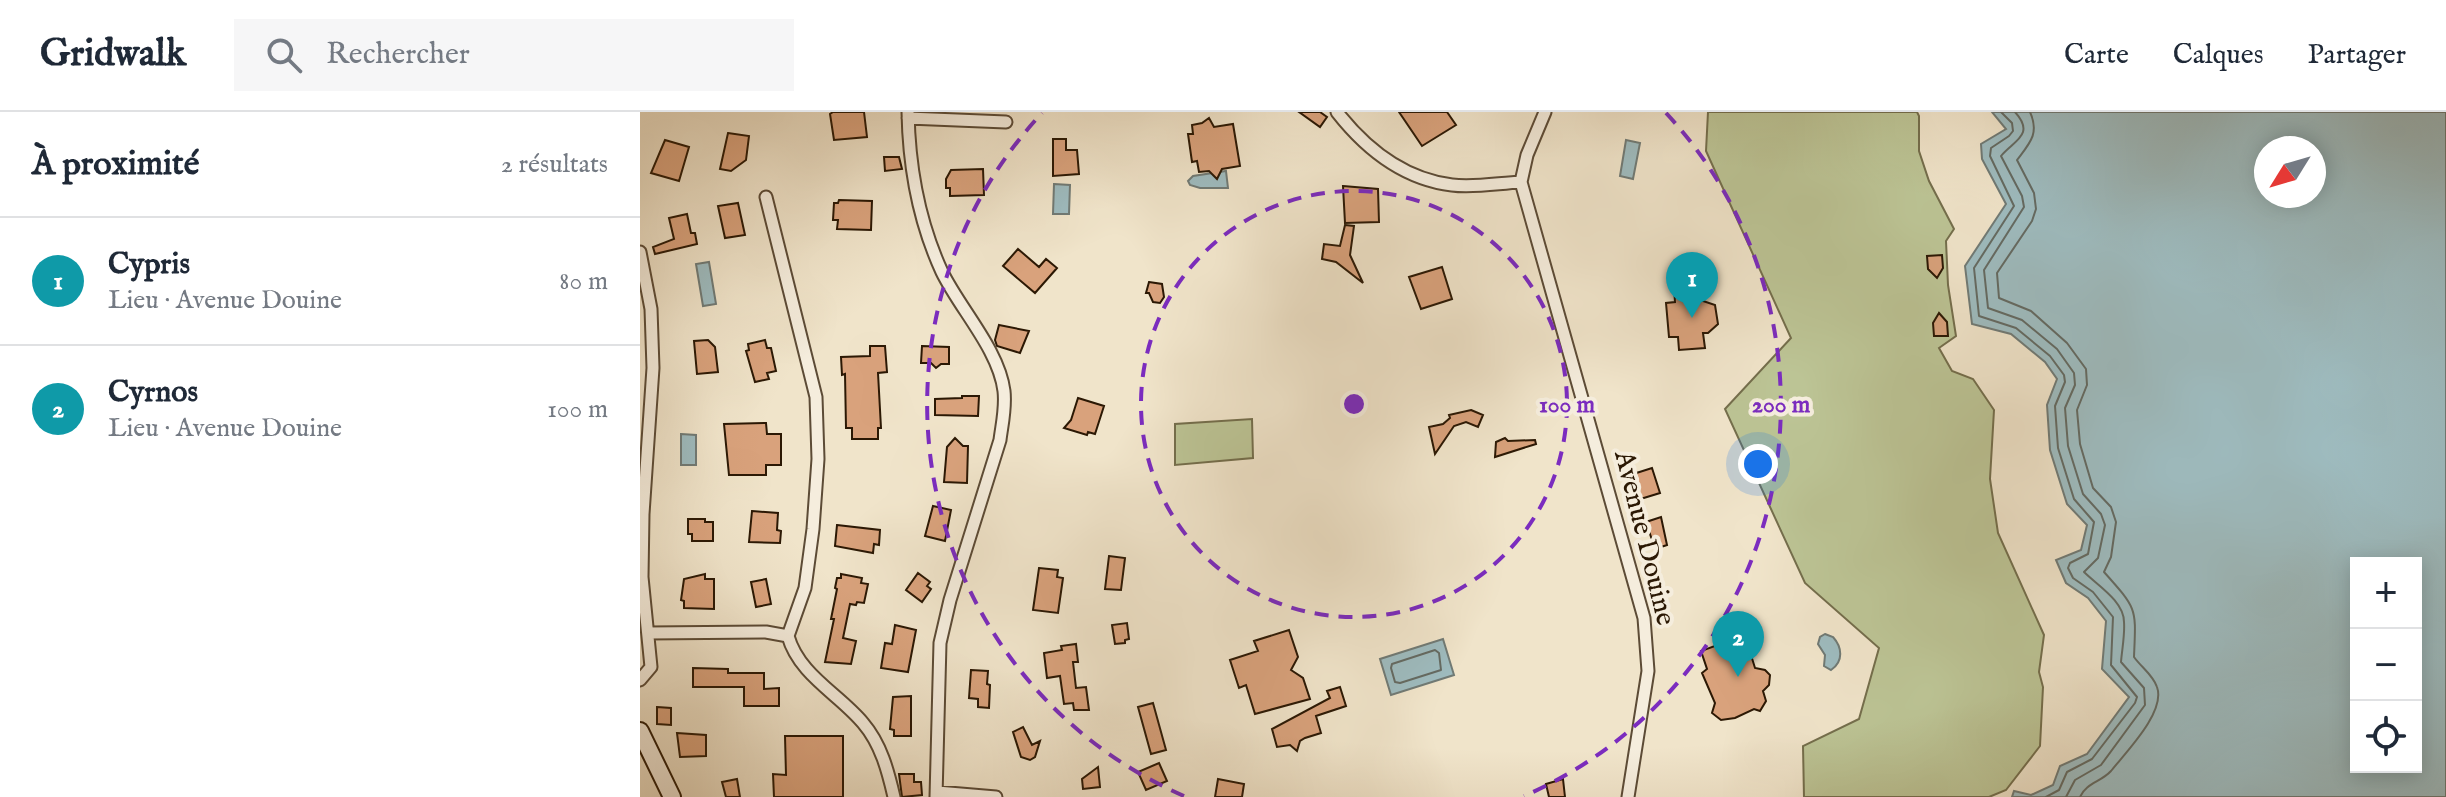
<!DOCTYPE html>
<html lang="fr">
<meta charset="utf-8">
<style>
body{margin:0;font-family:"IM FELL English",serif;background:#f6f6f7;color:#1f2937}
.controls{position:absolute;right:24px;bottom:24px;display:grid;overflow:hidden;border-radius:0px;box-shadow:0 4px 20px #0003}
.controls button{width:72px;height:72px;display:grid;place-items:center;padding:0;border:0;border-bottom:2px solid #e0e1e3;background:#fff;color:#1f2937;font:40px sans-serif}
.compass{position:absolute;left:1614px;top:24px;width:72px;height:72px;border-radius:50%;background:#fff;box-shadow:0 4px 20px #0003;rotate:233deg}
.you{position:absolute;left:1118px;top:352px;width:28px;height:28px;margin:-20px;border:6px solid #fff;border-radius:50%;background:#1a73e8;box-shadow:0 0 0 12px #1a73e833}
.badge{display:grid;place-items:center;width:52px;height:52px;border-radius:50%;background:#d93025;color:#fff;font-size:26px;font-weight:700}
.pin{position:absolute;translate:-50% -66px;filter:drop-shadow(0 2px 4px #0008)}
.pin::after{content:'';position:absolute;top:42px;width:28px;height:24px;background:inherit;clip-path:polygon(0 0,100% 0,50% 100%)}
.list{margin:0;padding:0;list-style:none}
h2{display:flex;justify-content:space-between;align-items:center;height:104px;margin:0;padding:0 32px;font-size:34px}
h2 small{font-size:26px;font-weight:400;color:#747a83}
.list li{display:grid;grid-template-columns:52px 1fr auto;gap:24px;align-items:center;box-sizing:border-box;height:128px;padding:0 32px;border-top:2px solid #e0e1e3}
.list b{display:block;font-size:30px;white-space:nowrap}
.list p{margin:0;font-size:26px;white-space:nowrap;color:#747a83}
.list em{font-size:26px;font-style:normal;color:#747a83}
.icon{flex:none;width:44px;height:44px;fill:none;stroke:currentColor;stroke-width:2;stroke-linecap:round;stroke-linejoin:round}
.map{position:relative;flex:none;width:1806px;height:685px;overflow:hidden}
header{display:flex;align-items:center;gap:48px;box-sizing:border-box;height:112px;padding:0 40px;background:#fff;border-bottom:2px solid #e0e1e3}
header strong{font-size:38px}
nav{display:flex;gap:44px;margin-inline-start:auto;font-size:28px}
.search{width:560px;height:72px;background:#f6f6f7;display:flex;align-items:center;gap:20px;box-sizing:border-box;padding:0 28px;border-radius:0px;color:#747a83;font-size:30px}
main{display:flex}
aside{flex:1;background:#fff}
.map>svg:first-child{display:block}
.green{fill:#bcc495;stroke:#746e4c;stroke-width:2}
.water{fill:#9ebcc0;stroke:#707a75;stroke-width:2;fill-rule:evenodd}
.lines{fill:none;stroke-linecap:round;stroke-linejoin:round}
.shore{stroke:#646a62;stroke-width:2}
.building{fill:#d9a27c;stroke:#2b1804;stroke-width:2}
.street-casing{stroke:#5c4b36;stroke-width:15}
.secondary-casing{stroke:#2b1804;stroke-width:20}
.street{stroke:#f5eddd;stroke-width:11}
.secondary{stroke:#f5eddd;stroke-width:16}
.ring{fill:none;stroke:#7b2cbf;stroke-width:4;stroke-dasharray:14 10}
.labels{text-anchor:middle;dominant-baseline:central;stroke-width:8;stroke-linejoin:round;paint-order:stroke}
.street-label{font-size:28px;fill:#2b1804;stroke:#f5eddd}
.centre{fill:#7b2cbf;stroke:#f5eddd;stroke-width:4}
.ring-label{font-size:24px;text-anchor:middle;font-weight:bold;fill:#7b2cbf;stroke:#f5eddd;stroke-width:8;stroke-linejoin:round;paint-order:stroke}
</style>
<header>
<strong>Gridwalk</strong>
<div class="search"><svg class="icon" aria-label="search" viewBox="0 0 24 24"><circle cx="10" cy="10" r="6"/><path d="M15 15l6 6"/></svg>Rechercher</div>
<nav><a>Carte</a><a>Calques</a><a>Partager</a></nav>
</header>
<main>
<aside>
<h2>À proximité<small>2 résultats</small></h2>
<ul class="list">
<li><span class="badge" style="background:#0f9aa8">1</span><div><b>Cypris</b><p>Lieu · Avenue Douine</p></div><em>80 m</em></li>
<li><span class="badge" style="background:#0f9aa8">2</span><div><b>Cyrnos</b><p>Lieu · Avenue Douine</p></div><em>100 m</em></li>
</ul>
</aside>
<div class="map">
<svg width="1806" height="685" viewBox="0 0 1806 685">
<rect width="100%" height="100%" fill="#f0e4ca"/>
<filter id="stains"><feTurbulence type="fractalNoise" baseFrequency=".0025" numOctaves="4"/><feColorMatrix values="0 0 0 0 .2 0 0 0 0 .09 0 0 0 0 .02 0 0 0 .5 -.17"/></filter>
<radialGradient id="worn" r=".72"><stop offset=".6" stop-color="#630" stop-opacity="0"/><stop offset="1" stop-color="#630" stop-opacity=".3"/></radialGradient>
<path class="green" d="M1068 0H1277L1279 4V39L1289 69 1314 117 1306 129 1308 173 1316 224 1299 236 1312 259 1333 267 1354 298 1350 367 1358 421 1404 523 1399 560 1403 575 1400 634 1366 678 1349 685H1164L1163 634 1219 607 1239 536 1165 471 1085 297 1151 226 1066 39Z
M612 307 613 346 535 353V312Z"/>
<path class="water" d="M1352 0H1806V685H1372L1374 679 1391 683 1413 673 1420 654 1447 642 1489 585 1462 557 1466 509 1448 486 1426 471 1416 448 1441 438 1447 413 1427 392 1410 338 1407 293 1417 267 1405 250 1371 222 1332 212 1325 154 1366 92 1342 47 1341 32 1366 17ZM1626 36H1674V84H1626ZM1716 451H1776V655H1716Z
M986 28 1000 31 993 67 980 64Z
M586 59 588 76H560L550 73 548 69 553 64Z
M414 72 430 73 429 102H413Z
M69 150 76 192 63 194 56 152Z
M41 322 56 323V353H41Z
M1185 522 1193 525C1202 535 1204 549 1191 558L1184 554 1185 543 1178 532 1180 525Z
M803 527 814 563 751 583 740 547Z"/>
<g class="lines">
<path class="shore" d="M1361 0 1372 11 1373 19 1369 24 1351 36 1350 44 1374 94 1334 156 1339 204 1376 216 1410 244 1424 263 1425 270 1415 294 1418 336 1434 387 1454 410 1448 442 1430 451 1428 456 1433 466 1453 480 1473 505 1471 553 1497 585 1495 591 1452 647 1427 660 1419 678 1406 685
M1375 0C1396 23 1373 29 1361 44L1382 84 1384 95 1344 158 1348 196 1382 208 1417 237 1434 261 1435 273 1425 296 1428 334 1443 382 1461 402 1465 413 1458 446 1444 460C1457 473 1484 489 1484 510 1485 523 1482 537 1481 550L1504 576 1505 593 1461 653 1435 668 1426 685
M1390 0C1400 22 1389 32 1377 48L1394 81 1396 97 1392 109 1357 161 1359 186 1391 199 1427 231 1446 257 1447 273 1437 298 1440 332 1453 376 1471 395 1476 410 1471 445 1464 460C1498 498 1496 496 1494 545 1501 555 1513 563 1517 575 1526 600 1486 640 1471 659 1461 670 1446 671 1440 685
M795 538 799 541 801 558 760 571 755 570 751 556 752 552Z"/>
</g>
<path class="building" d="M193 0H224L227 25 194 28 190 2Z
M659 0H680L687 5 680 15Z
M759 0H807L816 13 782 34Z
M569 6 574 15 593 12 600 54 582 57 577 67 569 59 559 60 557 49 552 50 548 22H553L552 13 562 11Z
M88 21 109 24 106 48 91 59 80 57Z
M413 27H426V38H437L439 62 413 64Z
M25 28 49 35 39 69 11 61Z
M244 45H259L262 57 245 59Z
M343 57 344 83 310 84V76H306V67L311 58Z
M703 74 738 77 739 110 705 111Z
M199 88 232 89 231 118 197 117 198 108H193L194 91H198Z
M98 91 105 123 85 126 78 94Z
M47 102 51 121H55L57 132 15 142 13 135 34 127 29 106Z
M705 113 714 114 710 143 723 171 696 150 682 147 684 132 700 134Z
M378 137 399 155 406 147 417 156 395 181 363 154Z
M1302 143 1303 156 1297 166 1288 157 1287 144Z
M802 155 812 187 781 197 769 165Z
M509 170 522 172 524 185 520 191 513 190 509 181H506Z
M1058 174 1060 188 1075 193 1078 212 1068 221H1063L1065 236 1039 238 1038 225H1029L1026 191 1035 190 1034 175Z
M1299 201 1307 210 1308 224H1294L1293 211Z
M359 213 389 219 380 241 357 234 355 228Z
M68 228 75 235 78 260 57 262 54 229Z
M125 228 127 236H131L136 259 127 261 129 267 115 270 106 239 109 238 108 232Z
M230 234H245L247 260 238 261 241 316H238V327H212V316H206L205 262 202 263 201 245 230 244Z
M282 234 309 235V252H301L296 256 291 251H281Z
M322 284H339L338 304 295 303V287L322 286Z
M438 286 464 294 455 322 448 320 447 323 424 316 431 308Z
M831 298 843 303 838 315 826 310 814 314 795 342 789 315 803 312 810 306 809 303Z
M126 311 127 322H141V353H126V363H89L84 312Z
M315 326 323 334H328L327 371 304 370 307 335Z
M865 326 868 329 895 328 896 332 855 345 856 330Z
M1012 356 1020 381 994 389 987 364Z
M293 394 311 398 305 429 285 424Z
M112 399 138 401 137 418 141 419 140 431 109 430Z
M1021 405 1027 433 1015 437 1006 410Z
M48 407H65V410H73V429H52V422H48Z
M197 413 240 418 239 433 234 432 233 441 195 434Z
M469 444 485 446 481 478 465 477Z
M399 456 418 458 417 465 423 466 418 501 393 498Z
M278 461 290 470 287 474 291 477 282 490 266 478Z
M65 462V467H74V497L44 496V489L41 488 44 467Z
M201 462 222 466 221 471 228 472 224 491 217 490 216 493 210 492 203 526 216 529 211 552 185 550 194 507H191L197 477 195 476 197 466H201Z
M126 467 131 492 116 495 111 470Z
M487 511 489 527 485 528V531L475 532 472 513Z
M255 513 276 518 268 560 241 556 245 531 252 532Z
M649 518 658 545 651 558 663 566 670 587 615 602 606 573 599 576 590 548 618 539 614 529Z
M1106 527 1115 556 1125 558 1130 563 1129 573 1123 579 1126 589 1120 599 1114 597 1095 606 1081 608 1072 601 1075 591 1062 561 1067 557 1061 539 1091 528 1092 532Z
M436 532 438 550H433L436 576 446 575 449 598H434L433 591 424 592 420 564 407 566 404 541 422 538 421 534Z
M53 556 88 557V561H124V577L139 576V594H104V575H53Z
M331 558 348 559 347 572 350 573 349 596 338 595V587L329 586Z
M700 575 706 594 676 604 681 621 665 626 660 629 657 639 650 633 637 635 632 617 690 586 687 579Z
M271 584V624H254V618L250 617 253 585Z
M513 591 526 638 511 642 498 595Z
M17 595 31 596V613L17 612Z
M383 615 392 633 400 629 395 645 390 648 381 645 373 620Z
M37 621 66 623V644L40 645Z
M145 624H203V685H134L133 662 146 663Z
M519 651 527 669 506 678 498 660Z
M458 655 460 675 443 677 442 667Z
M259 662H274V670H281L282 683 262 685Z
M97 667 100 685H86L82 670Z
M578 667 604 672 602 685H575Z
M923 667 925 685H909L906 672Z"/>
<g class="lines">
<defs>
<path id="street" d="M268 0C269 55 279 110 302 160 320 197 359 238 364 279 366 296 362 312 360 328L310 488 300 531 296 685
M697 0C726 37 764 67 812 73 834 76 859 71 881 70
M905 0 887 43 881 70 1004 506 1008 559 988 685
M268 6 366 10
M126 85 176 285 178 347 173 417 165 476 148 524
M0 140 11 197 13 256 3 402 2 465 11 555 0 568
M8 521 126 520 148 524
M148 524C159 563 199 582 223 611 241 632 248 659 254 685
M297 680 356 685"/>
<path id="secondary" d="M0 619 32 685"/>
</defs>
<use href="#street" class="street-casing"/>
<use href="#secondary" class="secondary-casing"/>
<use href="#street" class="street"/>
<use href="#secondary" class="secondary"/>
</g>
<g class="ring">
<circle cx="714" cy="292" r="213"/>
<path d="M544 684A427 427 0 0 1 402 1M1026 1A427 427 0 0 1 884 684"/>
</g>
<g class="labels">
<g class="street-label">
<text transform="translate(1004 426) rotate(76)">Avenue Douine</text>
</g>
</g>
<circle cx="714" cy="292" r="12" class="centre"/>
<g class="ring-label">
<text x="927" y="300">100 m</text>
<text x="1141" y="300">200 m</text>
</g>
<rect width="100%" height="100%" filter="url(#stains)"/>
<rect width="100%" height="100%" fill="url(#worn)"/>
</svg>
<div class="controls">
<button>+</button>
<button>−</button>
<button><svg class="icon" aria-label="locate" viewBox="0 0 24 24"><circle cx="12" cy="12" r="6"/><path d="M12 2v4M12 18v4M2 12h4M18 12h4"/></svg></button>
</div>
<svg class="compass" viewBox="-18 -18 36 36"><path d="M0-13l5 13h-10z" fill="#e53935"/><path d="M0 13l5-13h-10z" fill="#747a83"/></svg>
<div class="you"></div>
<div class="pin badge" style="left:1052px;top:206px;background:#0f9aa8">1</div>
<div class="pin badge" style="left:1098px;top:565px;background:#0f9aa8">2</div>
</div>
</main>
